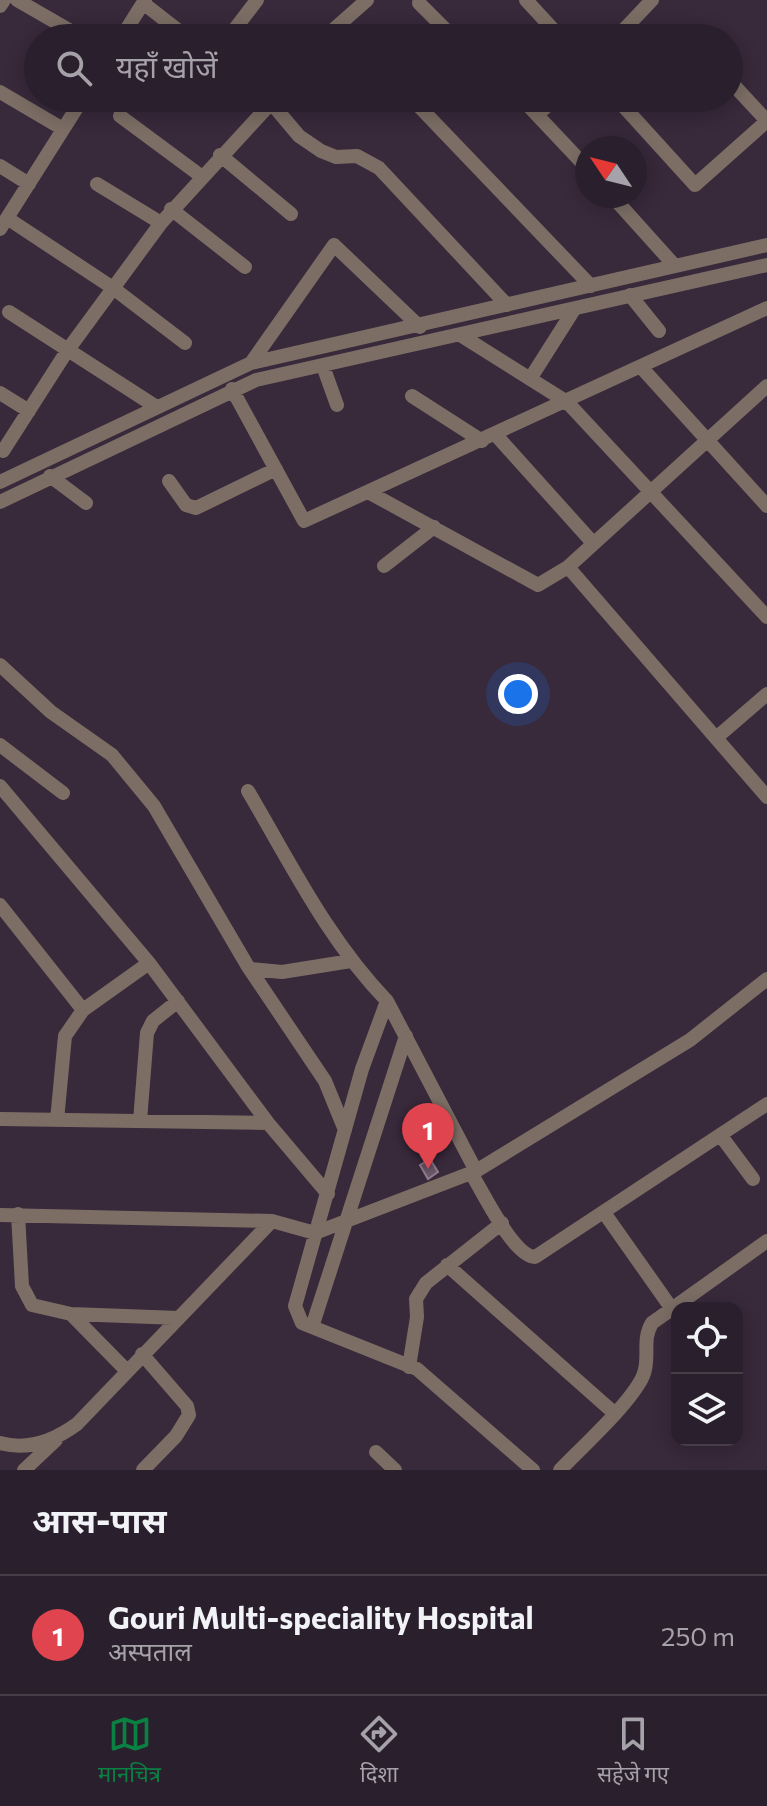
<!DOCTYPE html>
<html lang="hi">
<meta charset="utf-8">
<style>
body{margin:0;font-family:Commissioner,"Noto Sans Devanagari",sans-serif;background:#362c38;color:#f1f3f6}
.controls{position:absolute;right:24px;bottom:24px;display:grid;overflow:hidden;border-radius:16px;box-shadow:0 4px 20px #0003}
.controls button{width:72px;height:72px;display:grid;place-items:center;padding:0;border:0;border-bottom:2px solid #463d48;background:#2a1f2c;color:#f1f3f6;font:40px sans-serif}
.compass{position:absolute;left:575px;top:136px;width:72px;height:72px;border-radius:50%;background:#2a1f2c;box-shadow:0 4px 20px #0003;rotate:305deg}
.you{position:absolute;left:518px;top:694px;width:28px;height:28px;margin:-20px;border:6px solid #fff;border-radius:50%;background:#1a73e8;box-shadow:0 0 0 12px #1a73e833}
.badge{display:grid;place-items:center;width:52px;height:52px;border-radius:50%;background:#0b8043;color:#fff;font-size:26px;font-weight:700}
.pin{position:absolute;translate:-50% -66px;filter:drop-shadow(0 2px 4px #0008)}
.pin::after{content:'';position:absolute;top:42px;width:28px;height:24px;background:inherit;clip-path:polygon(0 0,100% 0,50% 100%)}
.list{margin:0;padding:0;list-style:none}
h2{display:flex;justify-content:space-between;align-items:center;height:104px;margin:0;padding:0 32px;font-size:34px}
h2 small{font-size:26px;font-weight:400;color:#a5a2a9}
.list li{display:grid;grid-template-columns:52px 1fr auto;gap:24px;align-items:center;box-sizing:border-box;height:120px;padding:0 32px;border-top:2px solid #463d48}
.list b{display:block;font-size:30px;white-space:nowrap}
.list p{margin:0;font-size:26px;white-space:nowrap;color:#a5a2a9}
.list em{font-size:26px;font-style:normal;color:#a5a2a9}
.icon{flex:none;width:44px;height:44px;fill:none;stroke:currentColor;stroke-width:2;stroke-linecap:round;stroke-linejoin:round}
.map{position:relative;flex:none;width:767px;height:1470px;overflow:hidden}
.search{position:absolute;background:#2a1f2c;box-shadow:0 4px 20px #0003;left:24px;right:24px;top:24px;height:88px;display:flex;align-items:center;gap:20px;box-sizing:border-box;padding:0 28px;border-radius:44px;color:#a5a2a9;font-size:30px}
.sheet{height:224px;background:#2a1f2c}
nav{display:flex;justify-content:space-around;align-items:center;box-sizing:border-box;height:112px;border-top:2px solid #463d48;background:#2a1f2c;font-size:22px;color:#a5a2a9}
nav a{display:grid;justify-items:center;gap:4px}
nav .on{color:#0b8043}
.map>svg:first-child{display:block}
.building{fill:#6c596b;stroke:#907c8f;stroke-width:2}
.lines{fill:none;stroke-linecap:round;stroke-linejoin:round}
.minor{stroke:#7c6e65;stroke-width:14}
</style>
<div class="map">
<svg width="767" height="1470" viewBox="0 0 767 1470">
<rect width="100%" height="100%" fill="#38293b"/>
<path class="building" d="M430 1159 438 1172 428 1179 420 1165Z"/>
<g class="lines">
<path class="minor" d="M17 0 83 38
M526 0 561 38
M143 3 188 38
M419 3 454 38
M0 6 4 0
M121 38 145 0
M228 38 257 0
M324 38 367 0
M616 38 652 0
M729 80 767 121
M0 92 63 129
M267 98 299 136 321 151 336 157 357 156 379 168 507 305
M411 98 591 286
M521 98 587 168
M616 98 695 185 767 121
M674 102 679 98
M538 114 556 98
M120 116 201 176
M220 155 291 214
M0 166 29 184
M97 184 161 223
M612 196 675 266
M171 209 245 267
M7 218 113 288 185 343
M0 229 83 98
M630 295 659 331
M9 312 155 406
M462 336 567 402 767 617
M251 363 334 245 420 327
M323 366 337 405
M641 367 767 506
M530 379 575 308
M232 389 304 521 767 308
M0 393 29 411
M412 396 482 441
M495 434 593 543
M3 451 67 351 161 223 272 102
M50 476 86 503
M169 481 186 505 196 508 276 469
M0 482 251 363 767 245
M370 493 538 585 568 567 767 386
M0 502 256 380 767 265
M384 566 434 527
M568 567 767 797
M0 665 51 712 112 755 154 806 247 965 325 1081 345 1130
M716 738 767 694
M0 745 63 793
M0 786 149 963 268 1123 328 1194
M248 791C291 864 328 940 387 1001L362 1069 295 1306 302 1323 417 1369 533 1470
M0 905 83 1010
M250 969 282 972 351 961
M387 1001 476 1171
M0 1119 268 1123
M57 1120 65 1036 83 1010 149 963
M140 1121 147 1033 153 1021 178 1001
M721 1136 753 1179
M471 1173C483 1192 513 1256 535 1257L767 1104
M18 1214 22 1286 32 1305 71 1314 179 1318
M605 1214 672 1309
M0 1215 272 1221 315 1233 476 1171 690 1040 767 979
M447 1265 613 1412
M71 1314 127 1371
M312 1327 406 1036
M142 1354 187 1406 189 1415 176 1436 143 1470
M409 1367 417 1317 416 1299 426 1283 502 1223
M0 1443C28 1451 55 1440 77 1424L272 1221
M376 1452 395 1470
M24 1470 56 1440
M560 1470C582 1447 631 1403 643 1376 651 1358 641 1341 652 1323L767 1241"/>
</g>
</svg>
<div class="controls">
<button><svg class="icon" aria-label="locate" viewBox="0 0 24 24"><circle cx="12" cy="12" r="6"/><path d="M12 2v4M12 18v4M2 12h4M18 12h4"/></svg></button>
<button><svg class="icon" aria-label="layers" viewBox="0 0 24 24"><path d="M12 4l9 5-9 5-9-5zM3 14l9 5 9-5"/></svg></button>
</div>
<svg class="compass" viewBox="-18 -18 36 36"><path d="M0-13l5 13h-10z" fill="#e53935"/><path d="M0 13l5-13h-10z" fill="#a5a2a9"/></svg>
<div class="you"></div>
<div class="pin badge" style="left:428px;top:1169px;background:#e0444e">1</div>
<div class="search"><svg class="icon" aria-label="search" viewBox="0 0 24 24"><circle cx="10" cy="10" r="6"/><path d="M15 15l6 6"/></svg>यहाँ खोजें</div>
</div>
<section class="sheet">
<h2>आस-पास<small></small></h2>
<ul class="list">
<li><span class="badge" style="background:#e0444e">1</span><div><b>Gouri Multi-speciality Hospital</b><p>अस्पताल</p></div><em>250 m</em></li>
</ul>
</section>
<nav>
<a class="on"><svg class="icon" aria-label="map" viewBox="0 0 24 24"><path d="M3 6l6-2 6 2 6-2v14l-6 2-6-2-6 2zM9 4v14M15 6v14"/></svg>मानचित्र</a>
<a><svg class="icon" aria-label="directions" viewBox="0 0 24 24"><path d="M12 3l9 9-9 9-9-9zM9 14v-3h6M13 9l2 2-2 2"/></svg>दिशा</a>
<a><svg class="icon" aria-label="saved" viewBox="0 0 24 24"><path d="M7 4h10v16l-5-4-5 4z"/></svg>सहेजे गए</a>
</nav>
